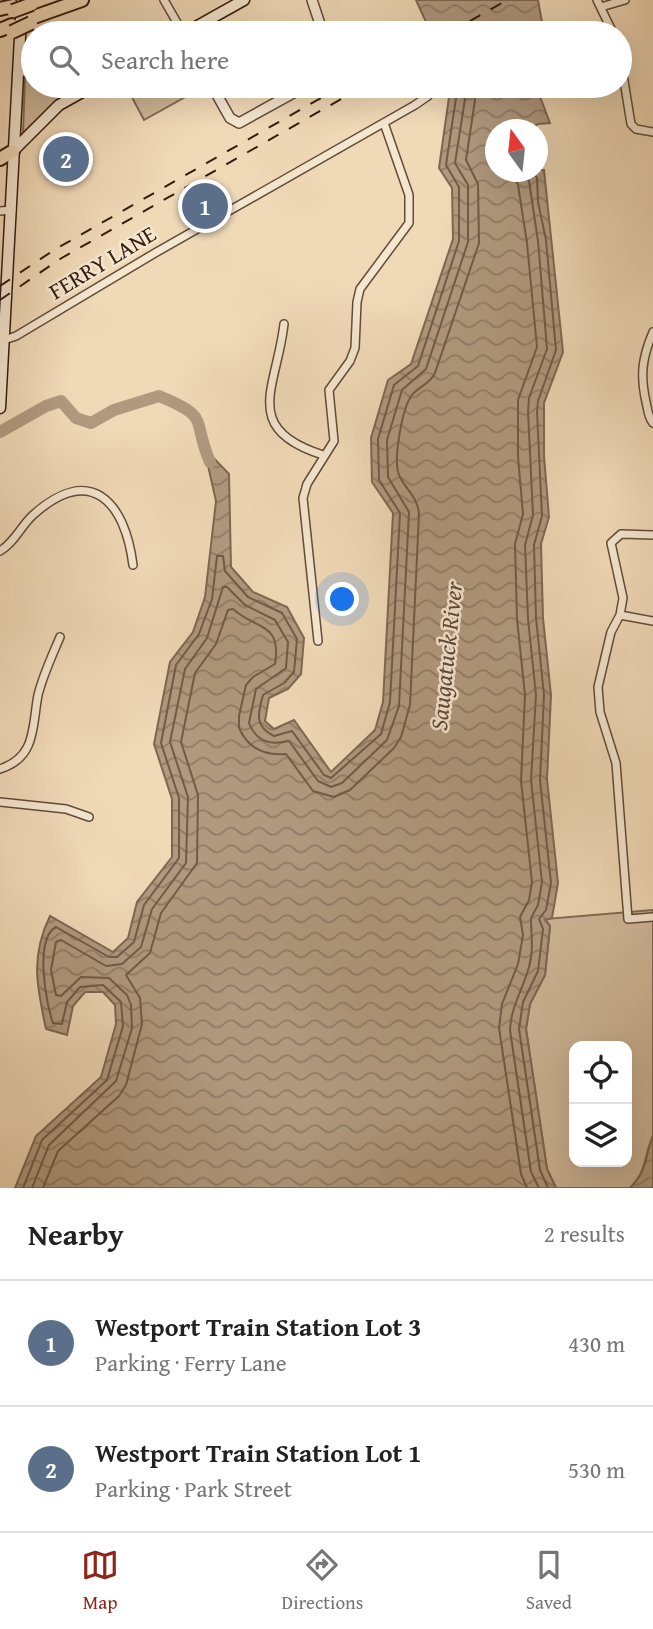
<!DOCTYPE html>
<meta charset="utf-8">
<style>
body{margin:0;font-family:"Gentium Book Plus",serif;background:#f2f2f2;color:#222}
.controls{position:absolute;right:21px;bottom:21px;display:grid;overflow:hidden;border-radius:14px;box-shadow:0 7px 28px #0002}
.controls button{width:63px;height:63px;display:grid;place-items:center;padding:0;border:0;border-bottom:2px solid #e0e0e0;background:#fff;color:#222;font:35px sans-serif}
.compass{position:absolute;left:485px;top:119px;width:63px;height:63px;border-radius:50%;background:#fff;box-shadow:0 7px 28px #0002;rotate:345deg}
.you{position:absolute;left:343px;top:600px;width:24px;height:24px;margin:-18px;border:5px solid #fff;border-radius:50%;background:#1a73e8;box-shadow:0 0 0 10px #1a73e833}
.badge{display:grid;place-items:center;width:46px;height:46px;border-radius:50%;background:#8f2418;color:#fff;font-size:23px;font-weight:700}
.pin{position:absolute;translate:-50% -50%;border:4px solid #fff;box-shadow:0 2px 7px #0006}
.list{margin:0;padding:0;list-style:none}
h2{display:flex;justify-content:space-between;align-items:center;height:91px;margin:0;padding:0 28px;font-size:30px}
h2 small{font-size:23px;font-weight:400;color:#767676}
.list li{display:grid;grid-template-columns:46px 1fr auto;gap:21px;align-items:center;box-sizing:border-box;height:126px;padding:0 28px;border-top:2px solid #e0e0e0}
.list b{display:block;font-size:26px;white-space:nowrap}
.list p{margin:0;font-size:23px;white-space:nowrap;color:#767676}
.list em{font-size:23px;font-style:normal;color:#767676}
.icon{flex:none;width:38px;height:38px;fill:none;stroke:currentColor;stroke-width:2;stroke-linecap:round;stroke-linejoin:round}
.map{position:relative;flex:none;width:653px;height:1188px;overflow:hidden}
.search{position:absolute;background:#fff;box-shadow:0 7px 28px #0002;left:21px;right:21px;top:21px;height:77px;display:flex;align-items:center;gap:18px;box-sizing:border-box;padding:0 24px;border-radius:38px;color:#767676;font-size:26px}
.sheet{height:343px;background:#fff}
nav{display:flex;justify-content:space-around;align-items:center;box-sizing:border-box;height:98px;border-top:2px solid #e0e0e0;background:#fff;font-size:19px;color:#767676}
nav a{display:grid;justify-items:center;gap:4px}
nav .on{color:#8f2418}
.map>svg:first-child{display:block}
.green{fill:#d0b99a;stroke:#826a54;stroke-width:2;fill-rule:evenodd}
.water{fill:url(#water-waves);stroke:#7e6752;stroke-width:2}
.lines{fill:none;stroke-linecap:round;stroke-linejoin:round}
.shore{stroke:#725a46;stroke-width:2}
.river{stroke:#b0997e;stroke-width:12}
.minor-casing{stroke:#634b39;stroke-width:10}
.tertiary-casing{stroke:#634b39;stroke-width:12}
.secondary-casing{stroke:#341c0f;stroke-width:13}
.motorway-casing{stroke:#341c0f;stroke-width:16}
.minor{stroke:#f5e6d0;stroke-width:7}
.tertiary{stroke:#f5e6d0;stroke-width:9}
.secondary{stroke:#f5e6d0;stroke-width:10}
.motorway{stroke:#f0d9b7;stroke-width:12}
.rail{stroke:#341c0f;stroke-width:2;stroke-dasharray:12 12;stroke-linecap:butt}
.motorway-bridge-casing{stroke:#341c0f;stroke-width:16;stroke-linecap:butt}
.motorway-bridge{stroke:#f0d9b7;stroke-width:12}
.labels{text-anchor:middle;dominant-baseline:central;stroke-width:5;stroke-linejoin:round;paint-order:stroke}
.street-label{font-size:23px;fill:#341c0f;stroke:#f5e6d0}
.water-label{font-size:24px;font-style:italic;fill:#5f4836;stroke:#f5e6d0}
</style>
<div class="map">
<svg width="653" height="1188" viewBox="0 0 653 1188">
<defs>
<pattern id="water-waves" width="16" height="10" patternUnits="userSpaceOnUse" patternTransform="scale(1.75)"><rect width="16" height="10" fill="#b0997e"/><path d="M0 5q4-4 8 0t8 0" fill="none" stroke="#907c66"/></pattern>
</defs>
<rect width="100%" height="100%" fill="#f0d9b7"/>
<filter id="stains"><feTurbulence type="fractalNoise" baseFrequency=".00286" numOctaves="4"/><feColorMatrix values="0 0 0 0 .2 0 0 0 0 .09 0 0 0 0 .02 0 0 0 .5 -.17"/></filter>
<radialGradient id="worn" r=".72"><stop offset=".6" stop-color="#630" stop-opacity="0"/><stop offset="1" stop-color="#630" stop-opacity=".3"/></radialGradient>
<path class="green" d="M25 78H33V86H80L58 100 23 133Z
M126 86H205L144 120Z
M653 910V1136C643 1158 648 1169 630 1188H556L547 1169 526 1029 530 1004 545 975 550 926 545 919ZM574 1046H627V1162H574Z"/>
<path class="water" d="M416 0H538L544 33H431Z
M446 86H536L550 123 538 124 531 129 496 130V172H538V162L540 170H544L563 352 544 403V456L549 517 541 544 543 618 551 695 547 779 558 883 552 918 545 920 550 926 545 975 530 1004 526 1029 547 1169 556 1188H15L36 1136 101 1077 116 1024 115 1005 103 992H85L73 1006 67 1035 46 1029C37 987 30 957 50 916L113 952 128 938 137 902 172 857V799L154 744 170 662 193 632 205 597 216 501 204 448 229 474 231 567 253 592 287 607 304 638 301 674 288 689 269 698 265 721 274 729 294 720 331 772 375 730 383 702 393 513 372 482 371 438 388 380 411 364 453 239 452 188 439 168 449 97Z
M653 1136V1188H630C648 1170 644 1158 653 1136Z"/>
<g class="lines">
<path class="shore" d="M513 172 518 185 527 243 537 347 518 400V457L523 514 515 544 517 619 525 695 521 781 532 882 529 900 520 917 523 935 518 964 502 1004 499 1028 521 1174 527 1188
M524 172 529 181 538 241 547 349 529 398 528 412 533 515 525 545 528 619 536 695 531 780 542 882 538 905 531 918C531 935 534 950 529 967 523 989 511 1006 510 1030L531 1172 539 1188
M533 172 537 178 538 202 546 240 556 350 538 401 537 412 542 516 534 545 536 618 544 695 540 780 551 883 546 910 539 919 543 929 538 971 523 1002 519 1029 540 1170 548 1188
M23 1188 42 1140 107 1080 123 1026 121 1002 103 985 80 987 67 1002 62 1024 53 1023C46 1003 34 939 56 927L109 957H117L134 942 144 905 179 858V798L161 743 176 665 199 634 212 599 217 556H223L225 571 248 597 282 613 297 639 294 672 284 683 263 695C258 713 254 727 274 736L292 731 324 775 331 778 381 734 390 702 400 513 379 480 378 439 394 385 418 366 459 241V187L446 165 456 98 454 86
M32 1188 49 1145 116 1081 132 1028 131 1005 127 995 109 978 81 977 61 996 56 995 51 970 56 942 61 940 106 966 122 964 141 947 152 909 186 863 188 797 170 742 185 669 207 638 223 587H227L245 605 275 620 288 642 286 668 256 689 249 723C257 743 271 745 289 741L318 781 331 787 342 783 387 740 399 706 409 512 388 477 387 440 402 390 426 369 468 242V185L455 163 465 99 463 86
M43 1188 58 1151 119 1096 126 1085 142 1024 140 998 126 975 150 953 161 913 197 863 198 795 181 742 195 673 216 644 228 610 233 609C256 630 282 622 275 664L253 677 246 685 239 716V728C248 748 265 756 286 754L313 791 334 797 350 790 394 748 401 737 410 705 419 514C418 497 405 489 399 475 393 460 402 408 412 395 419 386 430 384 435 373L479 243 478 184 466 160 475 100 474 86"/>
<path class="river" d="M0 432 46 406 61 401 76 418 91 423 114 410 159 396C212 418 191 418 210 462"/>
<defs>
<path id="minor" d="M164 0 183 33
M597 0 613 33
M601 7 625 0
M383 33 395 30 411 33
M620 56 631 124 636 129 653 132
M18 72H33
M0 211 12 210
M284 324C277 387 240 429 323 455
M653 332C642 358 640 375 646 402 648 410 648 417 653 423
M4 340 16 336 155 253 415 105 428 96 433 86
M653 535 621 534 611 543 623 598 620 615 611 632 598 687 600 712 616 763 628 919 653 917
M0 551C14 543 21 526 33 515 91 463 125 502 133 565
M620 615 653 621
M318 641 303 498 307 484 334 441 329 390 350 361 355 348 357 302 360 289 409 223V195L384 123
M0 769C37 757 32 726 38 695 43 675 52 656 60 637
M0 802 66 809 89 817"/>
<path id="tertiary" d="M312 0 323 33
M212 86 230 118 239 123 306 86"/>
<path id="secondary" d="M185 33 244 0
M13 151 59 105 93 86
M0 408 22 0"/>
<path id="motorway" d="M0 9 13 6
M31 18 82 0
M0 30 12 25
M0 159 13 151"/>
</defs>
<use href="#minor" class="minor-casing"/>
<use href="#tertiary" class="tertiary-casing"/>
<use href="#secondary" class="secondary-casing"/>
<use href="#motorway" class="motorway-casing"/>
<use href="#minor" class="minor"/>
<use href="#tertiary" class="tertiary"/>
<use href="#secondary" class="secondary"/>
<use href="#motorway" class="motorway"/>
<path class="rail" d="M449 33 507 0
M0 286 54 250 342 86
M0 300 60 259 364 86"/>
<defs>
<path id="motorway-bridge" d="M13 11 32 4
M12 32 31 23"/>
</defs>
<use href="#motorway-bridge" class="motorway-bridge-casing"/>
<use href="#motorway-bridge" class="motorway-bridge"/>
</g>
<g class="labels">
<g class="street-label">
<text transform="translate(102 262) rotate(-31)">FERRY LANE</text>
</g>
<g class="water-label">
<text transform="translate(446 656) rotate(-84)">Saugatuck River</text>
</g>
</g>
<rect width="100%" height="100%" filter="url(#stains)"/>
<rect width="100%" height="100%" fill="url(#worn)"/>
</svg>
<div class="controls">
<button><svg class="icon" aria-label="locate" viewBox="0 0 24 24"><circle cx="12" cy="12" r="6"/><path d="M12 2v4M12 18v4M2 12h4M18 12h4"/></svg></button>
<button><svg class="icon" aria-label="layers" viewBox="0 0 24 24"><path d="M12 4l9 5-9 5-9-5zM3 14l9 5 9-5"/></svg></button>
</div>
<svg class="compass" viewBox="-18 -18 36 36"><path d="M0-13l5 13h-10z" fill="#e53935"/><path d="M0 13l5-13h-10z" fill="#767676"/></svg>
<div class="you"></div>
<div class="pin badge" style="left:205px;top:206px;background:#5c6f8a">1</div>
<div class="pin badge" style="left:66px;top:159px;background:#5c6f8a">2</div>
<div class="search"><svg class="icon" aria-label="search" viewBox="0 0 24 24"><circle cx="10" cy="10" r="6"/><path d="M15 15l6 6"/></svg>Search here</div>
</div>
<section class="sheet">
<h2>Nearby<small>2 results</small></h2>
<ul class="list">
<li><span class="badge" style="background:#5c6f8a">1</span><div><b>Westport Train Station Lot 3</b><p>Parking · Ferry Lane</p></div><em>430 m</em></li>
<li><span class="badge" style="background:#5c6f8a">2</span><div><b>Westport Train Station Lot 1</b><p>Parking · Park Street</p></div><em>530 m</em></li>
</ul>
</section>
<nav>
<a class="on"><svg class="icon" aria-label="map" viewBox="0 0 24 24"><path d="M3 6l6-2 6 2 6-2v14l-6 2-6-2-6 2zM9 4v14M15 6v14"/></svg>Map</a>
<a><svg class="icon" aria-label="directions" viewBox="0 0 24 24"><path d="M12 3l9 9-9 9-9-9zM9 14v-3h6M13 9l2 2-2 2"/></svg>Directions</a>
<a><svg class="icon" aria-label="saved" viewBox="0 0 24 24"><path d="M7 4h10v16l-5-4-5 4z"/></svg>Saved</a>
</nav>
